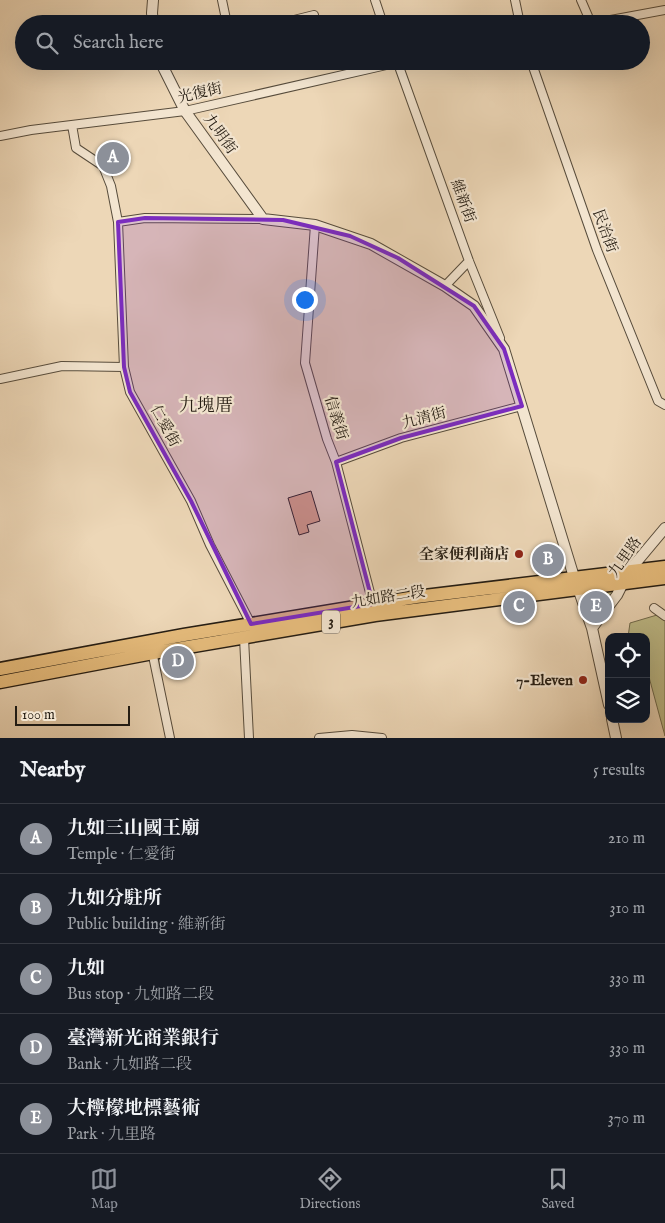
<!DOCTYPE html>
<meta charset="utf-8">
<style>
body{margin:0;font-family:"IM FELL English","Noto Serif TC",serif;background:#242831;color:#f1f3f6}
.controls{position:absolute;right:15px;bottom:15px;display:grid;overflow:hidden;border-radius:10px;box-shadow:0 5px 20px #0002}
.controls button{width:45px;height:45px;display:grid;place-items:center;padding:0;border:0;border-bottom:1px solid #363941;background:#171b24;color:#f1f3f6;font:25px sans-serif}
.scale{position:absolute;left:15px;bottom:12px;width:115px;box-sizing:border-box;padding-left:5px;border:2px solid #251d13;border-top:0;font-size:14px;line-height:18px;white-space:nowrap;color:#251d13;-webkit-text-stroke:4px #f3e5d0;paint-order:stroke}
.you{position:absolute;left:304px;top:299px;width:18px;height:18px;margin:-12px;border:4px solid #fff;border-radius:50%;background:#1a73e8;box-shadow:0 0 0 8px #1a73e833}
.badge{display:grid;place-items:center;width:32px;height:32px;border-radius:50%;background:#8c9099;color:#fff;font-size:16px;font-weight:700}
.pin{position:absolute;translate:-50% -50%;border:2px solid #fff;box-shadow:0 1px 5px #0006}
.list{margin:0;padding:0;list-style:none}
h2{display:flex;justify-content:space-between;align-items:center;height:65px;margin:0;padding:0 20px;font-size:21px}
h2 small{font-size:16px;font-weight:400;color:#9ea1a6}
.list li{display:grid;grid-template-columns:32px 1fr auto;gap:15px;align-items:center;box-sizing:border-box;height:70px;padding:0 20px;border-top:1px solid #363941}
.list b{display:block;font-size:19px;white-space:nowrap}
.list p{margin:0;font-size:16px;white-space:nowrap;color:#9ea1a6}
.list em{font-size:16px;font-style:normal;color:#9ea1a6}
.icon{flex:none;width:28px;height:28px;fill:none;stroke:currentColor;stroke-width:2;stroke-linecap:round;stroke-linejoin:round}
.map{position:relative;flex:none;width:665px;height:738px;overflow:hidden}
.search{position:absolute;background:#171b24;box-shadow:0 5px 20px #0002;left:15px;right:15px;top:15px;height:55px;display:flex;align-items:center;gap:12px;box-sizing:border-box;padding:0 18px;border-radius:28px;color:#9ea1a6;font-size:19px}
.sheet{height:415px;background:#171b24}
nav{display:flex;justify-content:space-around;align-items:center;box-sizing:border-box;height:70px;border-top:1px solid #363941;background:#171b24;font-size:14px;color:#9ea1a6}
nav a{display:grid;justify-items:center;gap:2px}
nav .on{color:#8c9099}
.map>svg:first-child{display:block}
.green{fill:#bfbc89;stroke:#726c4e}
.building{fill:#dda781;stroke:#251d13}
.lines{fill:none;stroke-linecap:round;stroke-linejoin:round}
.minor-casing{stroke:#574c3c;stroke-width:10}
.tertiary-casing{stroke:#574c3c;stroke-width:12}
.primary-casing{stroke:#251d13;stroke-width:15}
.minor{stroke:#f3e5d0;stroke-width:8}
.tertiary{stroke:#f3e5d0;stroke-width:10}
.primary{stroke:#e6bc7c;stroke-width:12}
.marked{fill:#7b2cbf;fill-opacity:0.2;stroke:#7b2cbf;stroke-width:4;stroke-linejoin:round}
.poi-dot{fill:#8f2418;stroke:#f3e5d0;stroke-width:2}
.labels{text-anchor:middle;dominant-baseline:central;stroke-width:4.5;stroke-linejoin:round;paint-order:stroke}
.shield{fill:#f3e5d0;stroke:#63594c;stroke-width:1}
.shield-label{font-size:14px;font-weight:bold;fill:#251d13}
.street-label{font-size:15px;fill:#251d13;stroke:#f3e5d0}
.poi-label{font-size:15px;font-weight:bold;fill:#251d13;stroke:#f3e5d0;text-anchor:end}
.quarter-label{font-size:18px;fill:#251d13;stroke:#f3e5d0}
</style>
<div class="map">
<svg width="665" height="738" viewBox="0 0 665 738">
<rect width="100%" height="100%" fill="#edd7b7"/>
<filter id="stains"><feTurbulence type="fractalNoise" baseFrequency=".004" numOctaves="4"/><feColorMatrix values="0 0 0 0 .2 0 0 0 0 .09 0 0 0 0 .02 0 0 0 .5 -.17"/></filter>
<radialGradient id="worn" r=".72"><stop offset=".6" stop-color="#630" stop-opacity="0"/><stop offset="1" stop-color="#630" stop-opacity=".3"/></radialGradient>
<path class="green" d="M618 587 593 623 582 591Z
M657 615 665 621V736L646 666V637H628L630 623Z"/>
<path class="building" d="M311 491 320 521 307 525 309 532 299 535 288 498Z
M554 551 559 567 540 570 538 553Z"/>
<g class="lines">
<defs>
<path id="minor" d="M222 0 227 24
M375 0 383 24
M515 0 520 24
M581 0 591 23
M278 24 314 15
M589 24 665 10
M397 61 469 261 500 338
M531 61 597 250 658 401 665 405
M72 125 76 148 103 166 111 186 118 222 124 367 130 392 191 501 210 545 251 624 250 625
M0 136 31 130 185 111 404 61
M118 222 145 218 263 219
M315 225 305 363 327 439 336 462 374 608
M445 286 469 261
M0 379 62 366 124 367
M336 462 401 438 522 406
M654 608 665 616
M245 636 244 638 249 738
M152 651 170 738
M319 738 352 735 382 738"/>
<path id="tertiary" d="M153 24 152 13 153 0
M160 61 185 111 263 219 315 225 371 244 445 286 474 306 504 349 574 577 592 628 609 705
M592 628 617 595 629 571 665 528
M612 719 616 738"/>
<path id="primary" d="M0 669 184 635 416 597 665 567
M0 682 153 653 375 615 665 578"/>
</defs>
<use href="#minor" class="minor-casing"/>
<use href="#tertiary" class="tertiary-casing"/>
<use href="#primary" class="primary-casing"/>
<use href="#minor" class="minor"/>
<use href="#tertiary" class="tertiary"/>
<use href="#primary" class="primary"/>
</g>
<path class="marked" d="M145 218 283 220 350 236 398 258 474 306 504 349 522 406 401 438 336 462 373 604 251 624 191 501 130 392 124 367 118 222Z"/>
<g class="poi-dot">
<circle cx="519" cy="554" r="5"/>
<circle cx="583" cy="680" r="5"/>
</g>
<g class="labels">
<rect class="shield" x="322" y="610.5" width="18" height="23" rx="4"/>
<g class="shield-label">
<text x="331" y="622">3</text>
</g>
<g class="street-label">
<text transform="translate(200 93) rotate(-13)">光復街</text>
<text transform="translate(220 134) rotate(54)">九明街</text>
<text transform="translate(463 201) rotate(70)">維新街</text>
<text transform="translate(605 231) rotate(70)">民治街</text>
<text transform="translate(336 418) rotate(73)">信義街</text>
<text transform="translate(424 418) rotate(-15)">九清街</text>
<text transform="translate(165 426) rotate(61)">仁愛街</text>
<text transform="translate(625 557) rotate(-55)">九里路</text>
<text transform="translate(388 597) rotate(-9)">九如路二段</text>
</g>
<g class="poi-label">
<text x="509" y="554">全家便利商店</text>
<text x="573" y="680">7-Eleven</text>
</g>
<g class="quarter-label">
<text x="206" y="406">九塊厝</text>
</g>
</g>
<rect width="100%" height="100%" filter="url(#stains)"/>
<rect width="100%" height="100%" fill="url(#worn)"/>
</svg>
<div class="controls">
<button><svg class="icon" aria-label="locate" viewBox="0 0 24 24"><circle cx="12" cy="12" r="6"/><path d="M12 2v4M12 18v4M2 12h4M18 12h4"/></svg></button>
<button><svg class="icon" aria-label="layers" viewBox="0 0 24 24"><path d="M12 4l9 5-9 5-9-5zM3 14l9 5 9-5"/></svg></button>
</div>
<div class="scale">100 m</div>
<div class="you"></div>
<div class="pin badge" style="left:113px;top:158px">A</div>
<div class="pin badge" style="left:548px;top:560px">B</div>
<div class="pin badge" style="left:519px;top:607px">C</div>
<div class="pin badge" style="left:178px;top:662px">D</div>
<div class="pin badge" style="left:596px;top:607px">E</div>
<div class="search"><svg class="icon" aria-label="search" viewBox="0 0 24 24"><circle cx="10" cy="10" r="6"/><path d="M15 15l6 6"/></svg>Search here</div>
</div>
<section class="sheet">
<h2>Nearby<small>5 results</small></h2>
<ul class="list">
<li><span class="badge">A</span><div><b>九如三山國王廟</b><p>Temple · 仁愛街</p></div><em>210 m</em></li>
<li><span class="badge">B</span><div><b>九如分駐所</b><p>Public building · 維新街</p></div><em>310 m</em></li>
<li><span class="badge">C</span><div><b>九如</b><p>Bus stop · 九如路二段</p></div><em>330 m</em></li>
<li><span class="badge">D</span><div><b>臺灣新光商業銀行</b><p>Bank · 九如路二段</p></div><em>330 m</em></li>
<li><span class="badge">E</span><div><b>大檸檬地標藝術</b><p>Park · 九里路</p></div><em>370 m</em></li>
</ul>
</section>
<nav>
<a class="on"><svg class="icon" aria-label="map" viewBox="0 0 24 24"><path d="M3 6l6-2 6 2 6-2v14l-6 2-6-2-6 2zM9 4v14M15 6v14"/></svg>Map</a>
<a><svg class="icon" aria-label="directions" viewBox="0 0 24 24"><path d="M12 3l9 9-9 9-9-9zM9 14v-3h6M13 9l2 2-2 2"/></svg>Directions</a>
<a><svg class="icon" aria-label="saved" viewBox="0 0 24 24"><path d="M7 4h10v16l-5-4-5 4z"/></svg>Saved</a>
</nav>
